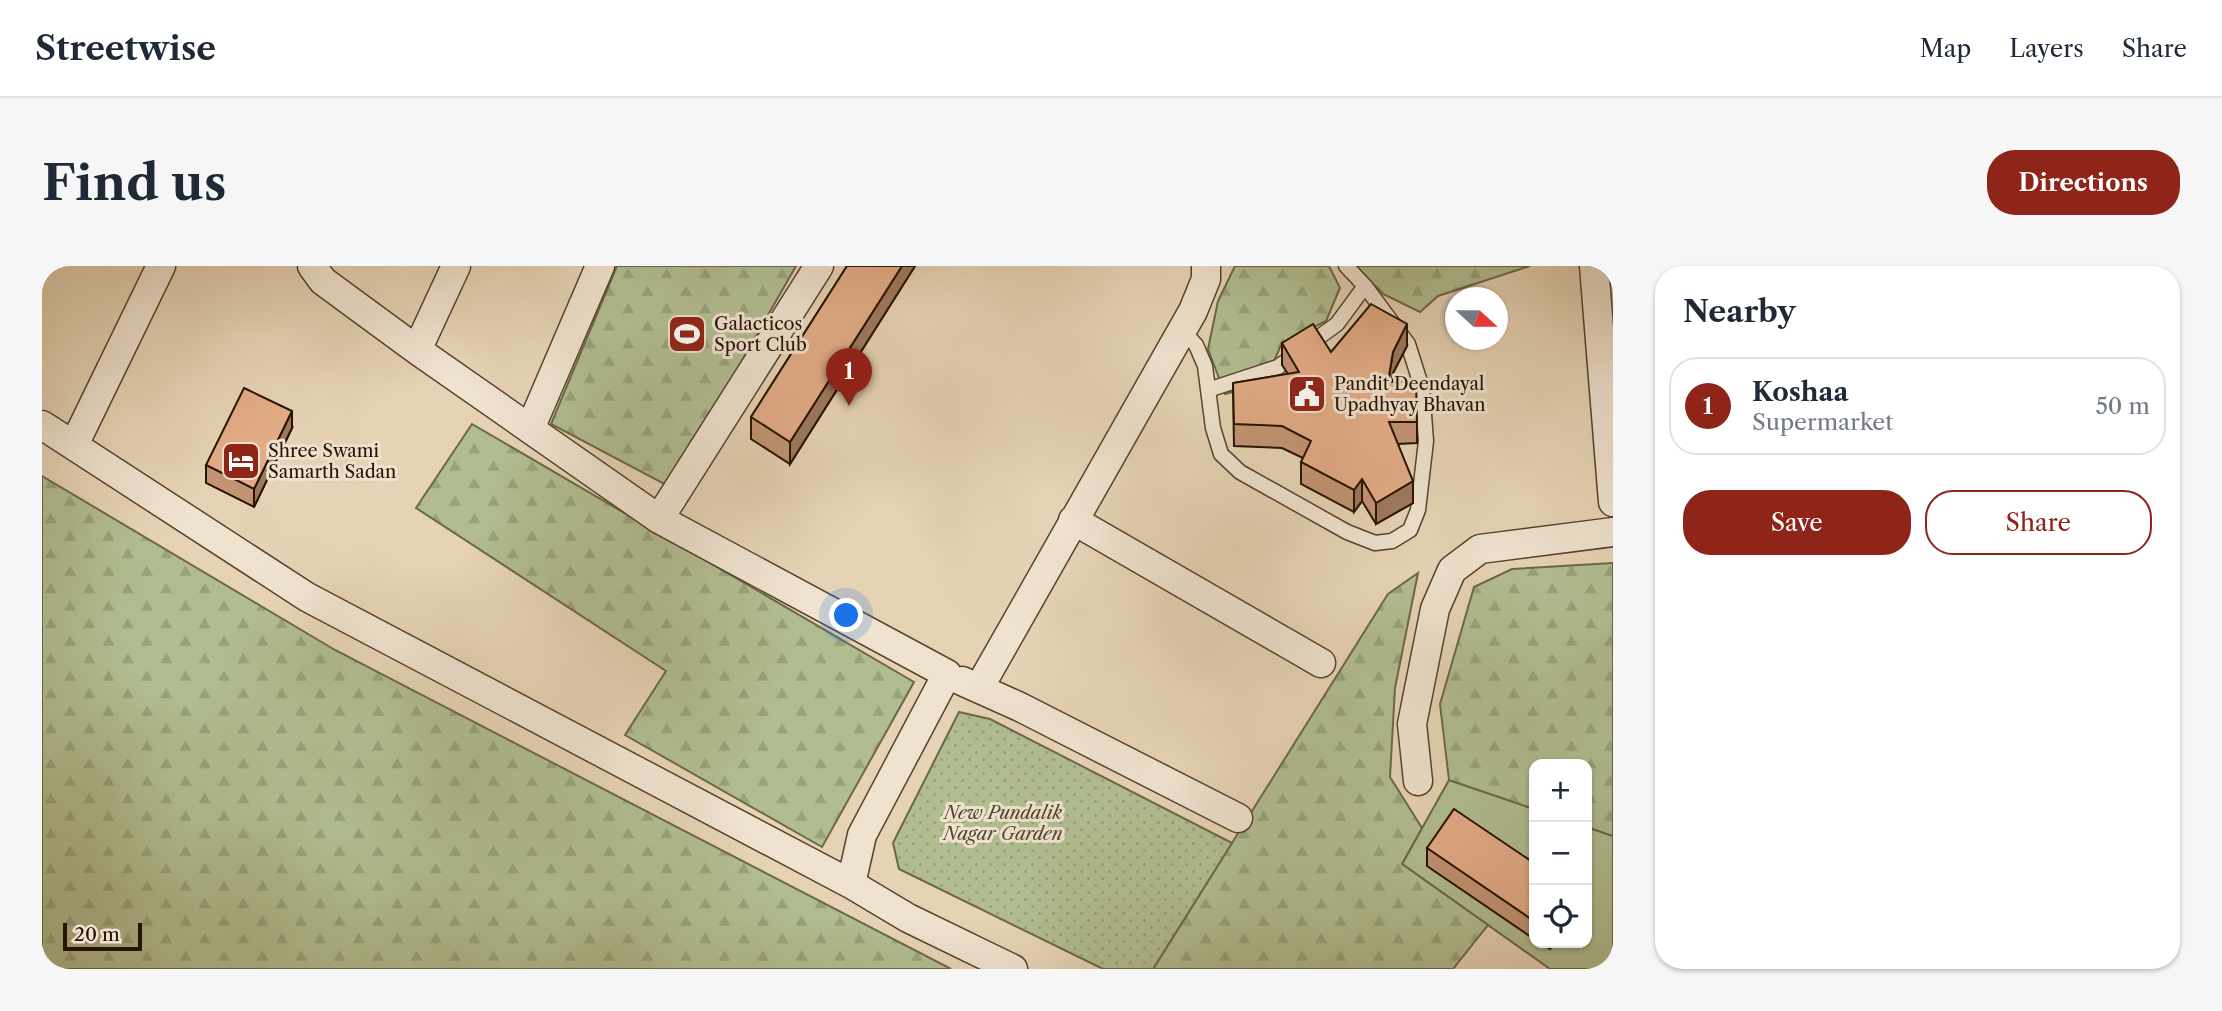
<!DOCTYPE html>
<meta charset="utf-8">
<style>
body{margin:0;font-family:"Libre Caslon Text",serif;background:#f6f6f7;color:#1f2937}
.controls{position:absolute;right:21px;bottom:21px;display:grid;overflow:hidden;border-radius:14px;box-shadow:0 2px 5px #0004}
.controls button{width:63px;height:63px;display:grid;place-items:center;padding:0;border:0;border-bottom:2px solid #e0e1e3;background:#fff;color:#1f2937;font:35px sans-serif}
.compass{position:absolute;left:1403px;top:21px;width:63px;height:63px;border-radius:50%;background:#fff;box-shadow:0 2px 5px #0004;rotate:111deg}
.scale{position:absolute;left:21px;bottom:18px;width:79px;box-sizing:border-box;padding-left:7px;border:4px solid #261301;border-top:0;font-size:19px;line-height:24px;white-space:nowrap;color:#261301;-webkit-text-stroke:5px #efe2cf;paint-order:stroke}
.you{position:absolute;left:805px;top:350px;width:24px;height:24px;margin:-18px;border:5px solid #fff;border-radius:50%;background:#1a73e8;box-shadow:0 0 0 10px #1a73e833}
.badge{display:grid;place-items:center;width:46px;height:46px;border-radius:50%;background:#8f2418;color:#fff;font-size:23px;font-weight:700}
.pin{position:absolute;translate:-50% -58px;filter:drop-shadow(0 2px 4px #0008)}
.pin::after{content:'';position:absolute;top:37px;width:24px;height:21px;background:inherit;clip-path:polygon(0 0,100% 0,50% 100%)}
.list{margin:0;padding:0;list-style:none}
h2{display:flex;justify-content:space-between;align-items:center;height:91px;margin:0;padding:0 28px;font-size:30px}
h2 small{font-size:23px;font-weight:400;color:#747a83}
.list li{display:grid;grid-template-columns:46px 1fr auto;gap:21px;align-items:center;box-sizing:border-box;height:98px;margin:0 14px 14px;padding:0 14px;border:2px solid #e0e1e3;border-radius:28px}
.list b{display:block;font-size:26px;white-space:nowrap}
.list p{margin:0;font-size:23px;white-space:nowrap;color:#747a83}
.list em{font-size:23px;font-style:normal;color:#747a83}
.actions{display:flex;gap:14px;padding:21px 28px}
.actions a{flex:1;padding:16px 0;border:2px solid #8f2418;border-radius:28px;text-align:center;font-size:24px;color:#8f2418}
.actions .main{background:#8f2418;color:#fff}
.icon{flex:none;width:38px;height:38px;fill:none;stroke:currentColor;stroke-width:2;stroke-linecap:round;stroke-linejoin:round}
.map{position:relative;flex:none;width:1571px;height:703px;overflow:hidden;border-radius:28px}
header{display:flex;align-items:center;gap:42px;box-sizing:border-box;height:98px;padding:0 35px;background:#fff;border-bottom:2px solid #e0e1e3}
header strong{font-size:33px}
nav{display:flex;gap:38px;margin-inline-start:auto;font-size:24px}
.intro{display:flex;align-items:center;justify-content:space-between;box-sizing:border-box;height:168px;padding:0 42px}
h1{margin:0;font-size:49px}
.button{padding:18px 32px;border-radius:28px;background:#8f2418;color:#fff;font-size:24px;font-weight:700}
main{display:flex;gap:42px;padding:0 42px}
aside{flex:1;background:#fff;border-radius:28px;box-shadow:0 2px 5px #0004}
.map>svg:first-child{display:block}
.green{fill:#b1bd91;stroke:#6c6849;stroke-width:2}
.forest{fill:url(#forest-firs);stroke:#6c6849;stroke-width:2}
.park{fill:url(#park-dots);stroke:#6c6849;stroke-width:2}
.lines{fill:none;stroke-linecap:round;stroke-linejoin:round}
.lane-casing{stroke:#56432e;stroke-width:17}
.street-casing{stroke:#56432e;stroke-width:31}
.lane{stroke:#efe2cf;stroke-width:14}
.street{stroke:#efe2cf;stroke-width:28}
.wall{fill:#c29474;stroke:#261301;stroke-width:2}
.shaded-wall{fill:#9e785e;stroke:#261301;stroke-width:2}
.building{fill:#e2ac87;stroke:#261301;stroke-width:2}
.labels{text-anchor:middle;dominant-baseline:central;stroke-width:6;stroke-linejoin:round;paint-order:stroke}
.poi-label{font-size:18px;fill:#261301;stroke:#efe2cf;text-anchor:start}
.park-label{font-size:18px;font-style:italic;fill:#50462c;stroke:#efe2cf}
</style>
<header>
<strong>Streetwise</strong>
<nav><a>Map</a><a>Layers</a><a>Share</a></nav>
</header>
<div class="intro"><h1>Find us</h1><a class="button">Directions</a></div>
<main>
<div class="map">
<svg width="1571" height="703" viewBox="0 0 1571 703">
<defs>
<pattern id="forest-firs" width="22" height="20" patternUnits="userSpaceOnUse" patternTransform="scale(1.75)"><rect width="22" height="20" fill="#b1bd91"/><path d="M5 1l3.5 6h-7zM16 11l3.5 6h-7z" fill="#98a27b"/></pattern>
<pattern id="park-dots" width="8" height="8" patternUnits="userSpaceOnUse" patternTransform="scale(1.75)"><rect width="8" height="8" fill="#b1bd91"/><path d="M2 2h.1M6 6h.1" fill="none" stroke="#98a27b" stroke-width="1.8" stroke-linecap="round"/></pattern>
</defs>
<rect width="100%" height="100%" fill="#e6d3b5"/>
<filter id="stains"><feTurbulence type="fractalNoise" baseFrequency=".00286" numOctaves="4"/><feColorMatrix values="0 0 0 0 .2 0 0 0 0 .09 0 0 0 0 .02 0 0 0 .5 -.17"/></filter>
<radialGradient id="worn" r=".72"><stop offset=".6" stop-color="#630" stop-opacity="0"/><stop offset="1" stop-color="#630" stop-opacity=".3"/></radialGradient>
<path class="green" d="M1407 514 1492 543V677H1545V561L1571 570V703H1508L1360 598Z"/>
<path class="forest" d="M575 0H754L628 221 509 158Z
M1193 0H1287L1298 22 1284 55 1240 77 1222 118 1183 128 1166 83 1176 35Z
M1314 0H1488L1396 30 1378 46 1341 28Z
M430 158 872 416 780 581 583 469 624 405 374 242Z
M0 210 293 384 909 703H0Z
M1571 297V570L1545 561V498H1492V543L1407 514 1398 438 1432 321 1470 303Z
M1376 307 1353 422 1348 511 1380 562 1360 598 1446 659 1411 703H1111L1346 328Z"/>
<path class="park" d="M917 446 948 453 1190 577 1111 703H1061L857 603 851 577Z"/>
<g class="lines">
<defs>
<path id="lane" d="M1140 64 1154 79 1163 100 1171 162 1179 188 1198 206 1305 266 1333 277 1350 275 1368 264 1376 244 1384 175 1380 122 1366 78 1323 20 1304 0
M1166 124 1236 101 1295 58 1323 20"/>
<path id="street" d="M270 0 281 15 375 84 617 253
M777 0 617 253 905 408 820 569 809 618 866 652 971 703
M1552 0 1571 236
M375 84 414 0
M0 159 265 331 809 618
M488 163 558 0
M32 179 119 0
M1031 254 1279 397
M920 415 978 441 1196 552
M937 422 1151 45 1164 13V0
M1376 515 1370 458 1393 343 1410 304 1438 283 1571 266"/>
</defs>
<use href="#lane" class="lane-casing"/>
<use href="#street" class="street-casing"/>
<use href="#lane" class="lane"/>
<use href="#street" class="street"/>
</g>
<path class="wall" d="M805 0H873L748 198 709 173V151Z
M1240 77 1289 86 1365 80 1351 107 1350 115 1375 156V177L1356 178 1371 237 1334 258 1320 235 1312 246 1259 218V196L1261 192 1240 182 1192 180 1191 117 1246 108 1240 99Z
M250 162 212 241 164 217V199Z
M1385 582 1492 597V673L1385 600Z
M1498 677H1513L1508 683Z"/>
<path class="shaded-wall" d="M860 0H873L748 198V176Z
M1365 58V80L1351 107 1346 137V116L1351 86Z
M250 145V162L212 241V223Z
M1320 213V235L1312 246V224Z
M1371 215V237L1334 258V237Z"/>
<path class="building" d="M805 0H860L748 176 709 151Z
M1329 38 1365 58 1351 86 1346 116 1374 115 1375 156H1347L1371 215 1334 237 1320 213 1312 224 1259 196 1269 175 1240 160 1192 158 1191 117 1257 106 1240 77 1271 58 1289 86Z
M202 122 250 145 212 223 164 199Z
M1412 543 1492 597V655L1385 582Z"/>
<defs>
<symbol id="stadium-square" viewBox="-11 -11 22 22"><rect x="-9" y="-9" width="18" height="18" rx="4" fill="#8f2418" stroke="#efe2cf"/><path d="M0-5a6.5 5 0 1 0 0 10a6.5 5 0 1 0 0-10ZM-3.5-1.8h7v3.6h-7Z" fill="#fff"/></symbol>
<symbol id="civic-square" viewBox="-11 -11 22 22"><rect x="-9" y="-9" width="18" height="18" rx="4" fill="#8f2418" stroke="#efe2cf"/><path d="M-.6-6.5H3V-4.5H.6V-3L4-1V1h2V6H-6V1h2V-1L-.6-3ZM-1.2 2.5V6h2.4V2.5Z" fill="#fff"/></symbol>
<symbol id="hotel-square" viewBox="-11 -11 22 22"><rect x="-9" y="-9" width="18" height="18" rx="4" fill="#8f2418" stroke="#efe2cf"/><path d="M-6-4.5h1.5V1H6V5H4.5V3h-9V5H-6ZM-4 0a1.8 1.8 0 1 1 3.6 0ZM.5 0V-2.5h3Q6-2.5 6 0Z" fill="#fff"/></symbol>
</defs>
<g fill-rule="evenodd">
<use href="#stadium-square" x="623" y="46" width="44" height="44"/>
<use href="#civic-square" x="1243" y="106" width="44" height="44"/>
<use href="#hotel-square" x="177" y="173" width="44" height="44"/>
</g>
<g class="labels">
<g class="poi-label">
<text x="672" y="58">Galacticos<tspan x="672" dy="21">Sport Club</tspan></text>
<text x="1292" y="118">Pandit Deendayal<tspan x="1292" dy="21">Upadhyay Bhavan</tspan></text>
<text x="226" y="185">Shree Swami<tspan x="226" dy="21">Samarth Sadan</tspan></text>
</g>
<g class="park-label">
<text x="961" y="547">New Pundalik<tspan x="961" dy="21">Nagar Garden</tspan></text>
</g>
</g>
<rect width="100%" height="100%" filter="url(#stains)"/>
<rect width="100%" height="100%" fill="url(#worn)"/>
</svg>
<div class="controls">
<button>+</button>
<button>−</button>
<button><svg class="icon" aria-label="locate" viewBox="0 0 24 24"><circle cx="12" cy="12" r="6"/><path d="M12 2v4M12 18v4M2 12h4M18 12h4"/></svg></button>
</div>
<svg class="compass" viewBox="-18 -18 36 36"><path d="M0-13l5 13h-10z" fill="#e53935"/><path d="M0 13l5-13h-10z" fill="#747a83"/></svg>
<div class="scale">20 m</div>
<div class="you"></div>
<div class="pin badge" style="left:807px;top:140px">1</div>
</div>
<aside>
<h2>Nearby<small></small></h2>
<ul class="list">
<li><span class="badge">1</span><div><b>Koshaa</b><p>Supermarket</p></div><em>50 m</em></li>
</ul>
<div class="actions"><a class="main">Save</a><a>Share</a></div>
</aside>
</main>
